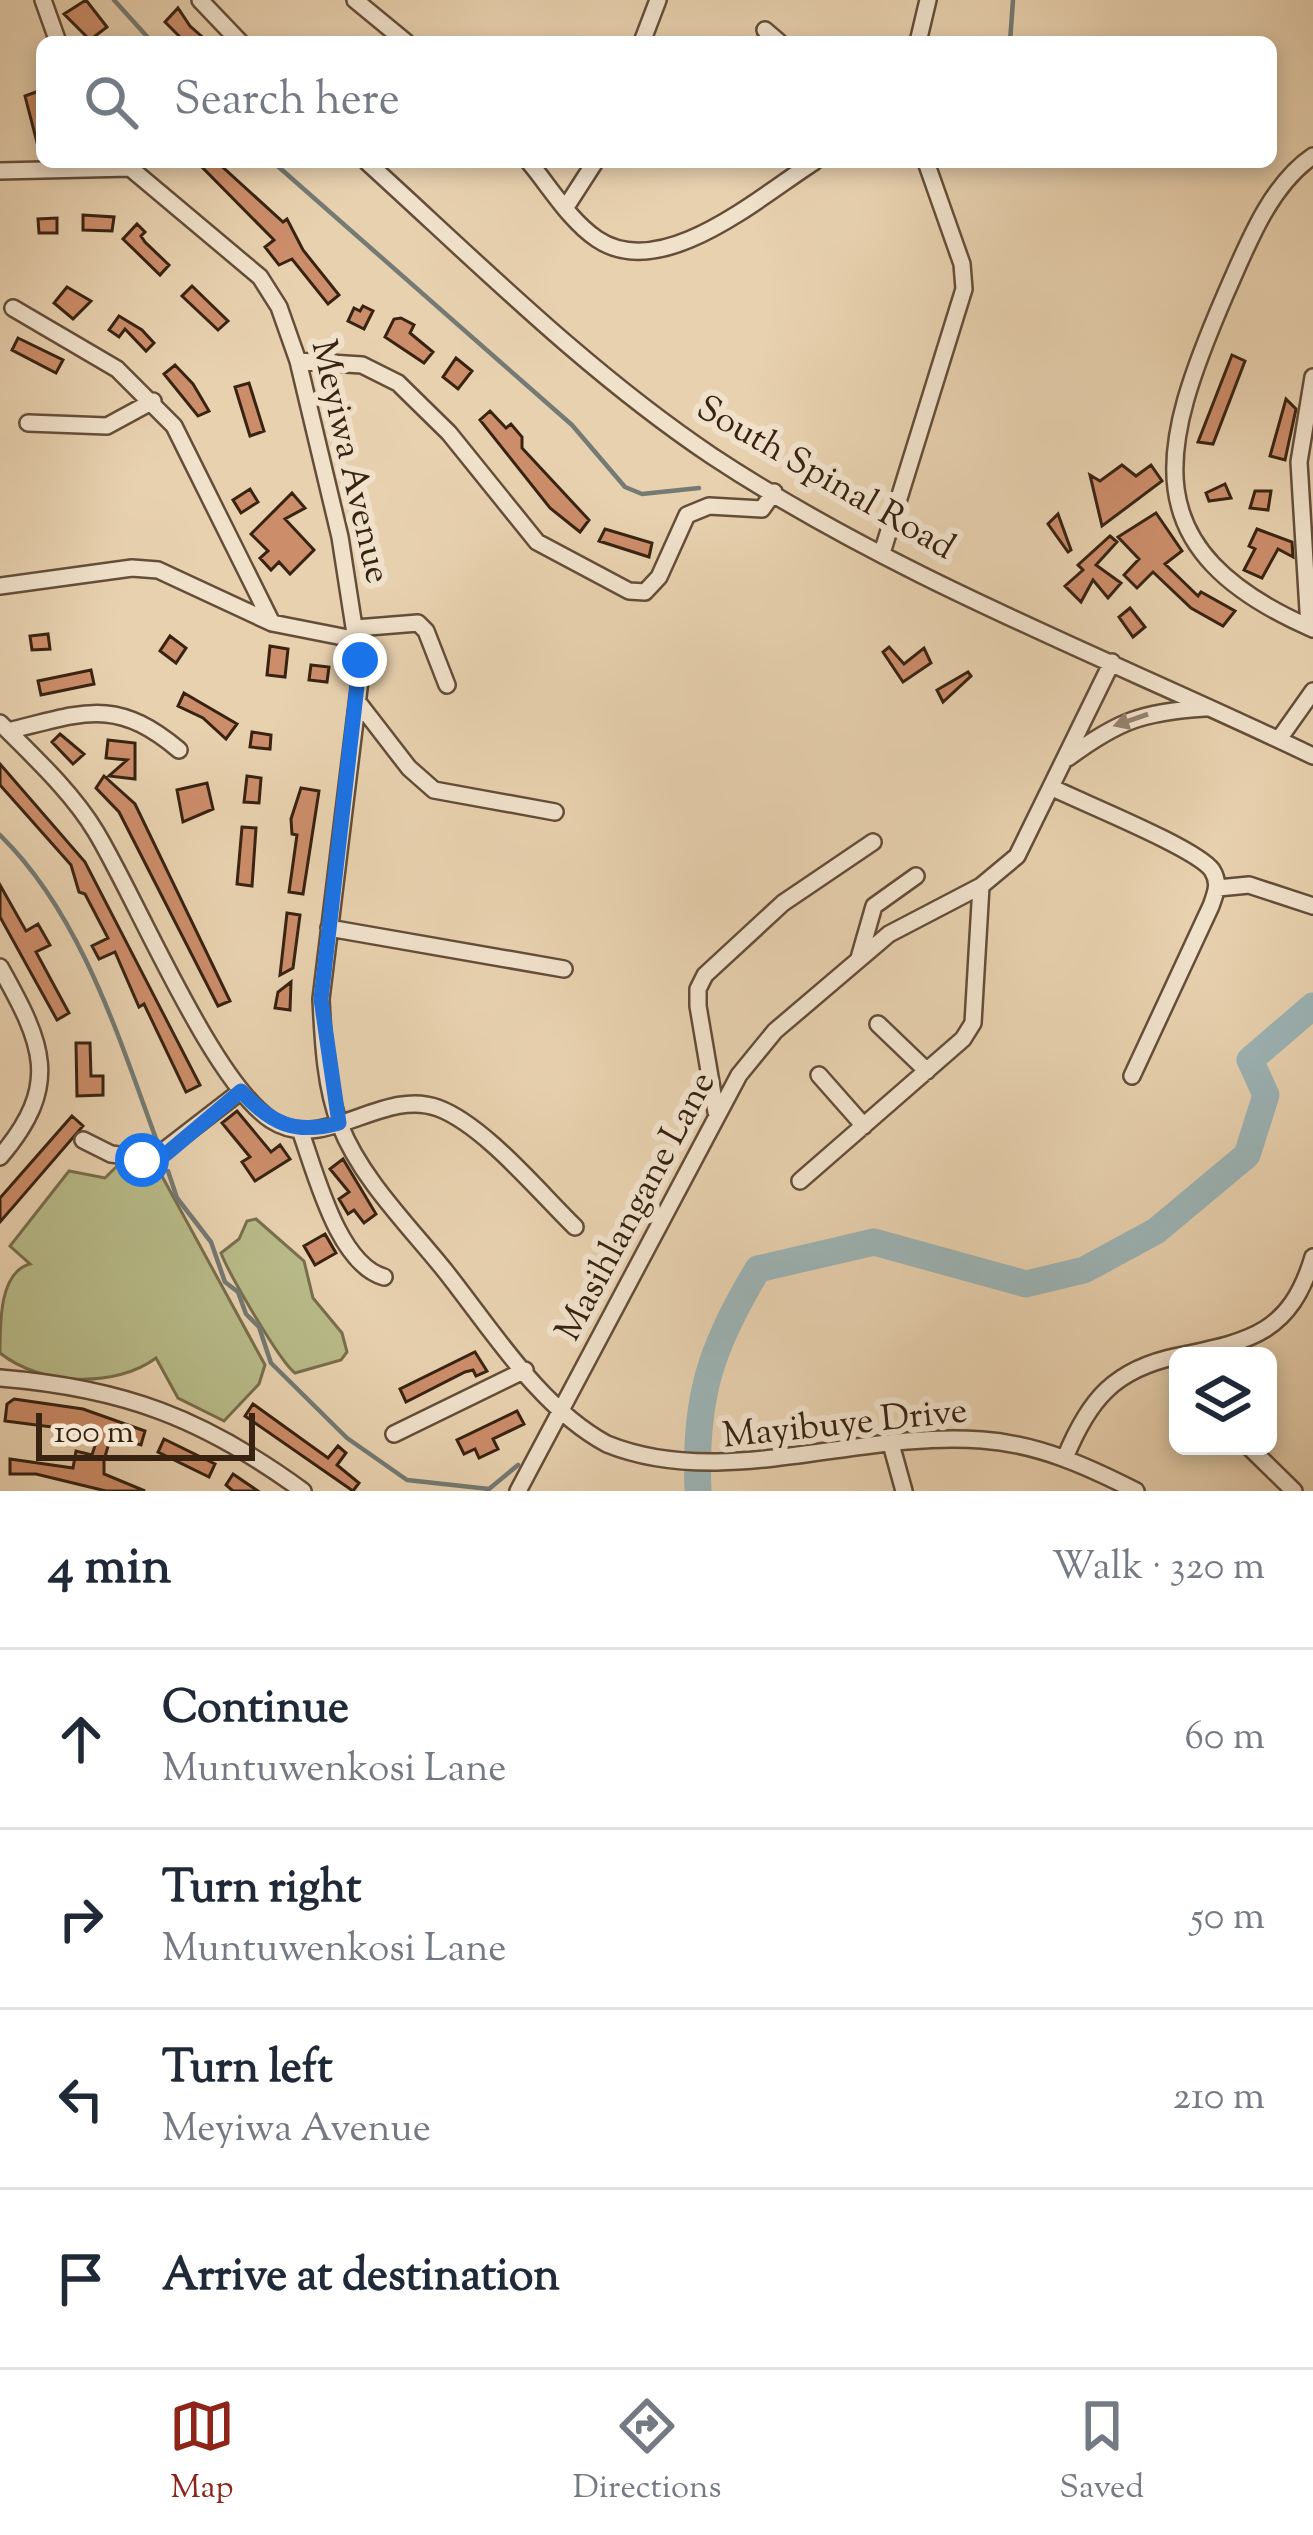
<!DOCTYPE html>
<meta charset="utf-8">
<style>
body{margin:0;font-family:"Sorts Mill Goudy",serif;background:#f6f6f7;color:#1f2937}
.controls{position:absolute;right:36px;bottom:36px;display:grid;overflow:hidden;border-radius:18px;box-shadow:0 6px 18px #0003}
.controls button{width:108px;height:108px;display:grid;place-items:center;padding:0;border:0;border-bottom:3px solid #e0e1e3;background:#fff;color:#1f2937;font:60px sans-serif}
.scale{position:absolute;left:36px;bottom:30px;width:219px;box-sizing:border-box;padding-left:12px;border:6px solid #382312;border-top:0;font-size:33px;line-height:42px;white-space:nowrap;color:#382312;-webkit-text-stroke:9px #f0e1cb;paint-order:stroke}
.stop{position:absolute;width:36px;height:36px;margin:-27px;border:9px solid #1a73e8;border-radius:50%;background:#fff}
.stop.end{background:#1a73e8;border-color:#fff;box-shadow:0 3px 12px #0008}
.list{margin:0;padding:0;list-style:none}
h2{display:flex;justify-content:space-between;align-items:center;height:156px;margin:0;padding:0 48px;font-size:51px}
h2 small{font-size:39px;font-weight:400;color:#747a83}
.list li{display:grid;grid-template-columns:78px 1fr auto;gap:36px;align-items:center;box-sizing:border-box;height:180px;padding:0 48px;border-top:3px solid #e0e1e3}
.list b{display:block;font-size:45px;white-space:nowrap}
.list p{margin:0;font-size:39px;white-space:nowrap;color:#747a83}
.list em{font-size:39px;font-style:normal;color:#747a83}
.icon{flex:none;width:66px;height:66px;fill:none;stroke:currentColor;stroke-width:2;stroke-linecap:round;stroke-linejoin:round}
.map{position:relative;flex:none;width:1313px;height:1491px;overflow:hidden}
.search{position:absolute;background:#fff;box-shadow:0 6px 18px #0003;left:36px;right:36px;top:36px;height:132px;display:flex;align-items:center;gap:30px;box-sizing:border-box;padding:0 42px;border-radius:18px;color:#747a83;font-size:45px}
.sheet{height:876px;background:#fff}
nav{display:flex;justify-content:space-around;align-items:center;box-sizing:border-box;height:168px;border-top:3px solid #e0e1e3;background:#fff;font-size:33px;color:#747a83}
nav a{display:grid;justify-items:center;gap:6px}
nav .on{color:#8f2418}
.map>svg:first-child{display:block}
.green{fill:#b8bb89;stroke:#786f4e;stroke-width:3}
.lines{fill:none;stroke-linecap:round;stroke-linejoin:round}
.stream{stroke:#747a74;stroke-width:4.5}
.river{stroke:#9cb4b6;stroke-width:27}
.building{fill:#cc8d6a;stroke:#382312;stroke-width:3}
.minor-casing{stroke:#644e39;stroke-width:20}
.minor{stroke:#f0e1cb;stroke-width:15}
.oneway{fill:#94826e}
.route{stroke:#1a73e8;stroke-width:15}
.labels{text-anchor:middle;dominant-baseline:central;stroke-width:12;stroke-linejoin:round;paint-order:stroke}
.street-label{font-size:36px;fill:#382312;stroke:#f0e1cb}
</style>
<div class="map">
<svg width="1313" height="1491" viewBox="0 0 1313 1491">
<rect width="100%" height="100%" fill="#e8d1af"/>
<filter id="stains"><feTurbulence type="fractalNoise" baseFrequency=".00167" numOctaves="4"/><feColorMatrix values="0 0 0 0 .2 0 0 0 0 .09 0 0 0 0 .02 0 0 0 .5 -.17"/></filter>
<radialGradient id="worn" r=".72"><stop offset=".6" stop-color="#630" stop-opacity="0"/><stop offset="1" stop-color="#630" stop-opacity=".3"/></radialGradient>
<path class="green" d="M120 1163 157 1167 265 1365 259 1384 224 1421 178 1398 156 1358C116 1388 41 1386 0 1353 0 1320 0 1272 30 1264L10 1246 69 1171 105 1178Z
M256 1219 304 1261 313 1298 342 1333 347 1352 341 1360 295 1373C280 1362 229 1274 221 1253L239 1239 247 1221Z"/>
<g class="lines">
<path class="stream" d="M114 0 152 42
M1010 42 1013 0
M273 162 572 425 625 487 642 494 699 488
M0 835C82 915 119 1039 158 1144
M168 1171 177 1198 211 1242 225 1282 238 1292 246 1314 259 1327 271 1363 347 1438 407 1480 489 1489 518 1465"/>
<path class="river" d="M698 1491C694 1399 710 1348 758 1269L874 1242 1026 1284 1084 1270 1156 1231 1247 1155 1266 1095 1250 1060 1313 1006"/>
</g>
<path class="building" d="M86 0 107 27 90 40 64 14Z
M178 8 190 26 208 42H185L165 22Z
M39 91 42 99 41 158 25 96Z
M197 162H217L283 222 287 219 303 250 339 295 328 304 292 259 279 265 265 247 274 240Z
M83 215 114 217 112 231 83 230Z
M57 218V233H39L38 219Z
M137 224 145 232 141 236 145 242 169 265 160 275 123 239Z
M192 286 228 321 218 330 182 296Z
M67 287 91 301 73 319 54 303Z
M363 306 373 311 364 329 348 321 354 308 360 311Z
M119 316 142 330 154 343 146 351 125 329 119 337 109 330Z
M401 318 414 325 410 333 433 352 424 363 385 337 394 319Z
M18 338 63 360 56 373 12 350Z
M1232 355 1245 361 1213 444 1198 442Z
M456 358 472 371 458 389 443 377Z
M175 365 193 384 209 411 198 416 164 374Z
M249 383 264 431 250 436 235 387Z
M1286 399 1296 409 1285 460 1270 456Z
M490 411 506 428 511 424 522 437V448L589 520 580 532 550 508 480 420Z
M1122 465 1136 476 1151 465 1162 481 1102 526 1090 475 1100 481Z
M1225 484 1231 498 1209 501 1206 493Z
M250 489 258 502 241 513 233 500Z
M1255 491H1271L1268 510 1250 508Z
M292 493 305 508 285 519 314 550 290 574 279 562 271 570 260 558 268 551 251 534Z
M1156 513 1182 551 1165 564 1198 596 1201 592 1235 611 1223 626 1191 608 1153 572 1137 588 1124 575 1139 559 1118 537Z
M1058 514 1071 550 1068 552 1048 524Z
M605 529 652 543 649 557 599 541Z
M1257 529 1292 542 1293 557 1278 549 1262 578 1244 570 1255 549 1249 546Z
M1110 536 1117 542 1096 565 1121 583 1108 598 1093 580 1081 602 1065 586 1083 570 1078 565Z
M1130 608 1145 627 1133 637 1119 617Z
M48 634 50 649 32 650 30 636Z
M170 636 186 648 176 663 160 651Z
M270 646 288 649 285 677 267 675Z
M889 647 904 664 924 648 931 663 903 682 883 652Z
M311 665 329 667 327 682 309 680Z
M91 670 94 684 41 695 38 681Z
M968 672 971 676 943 702 937 690Z
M184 693 237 724 226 739 203 718 178 706Z
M252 732 271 735 270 749 250 747Z
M60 734 84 754 73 764 52 742Z
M108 740 135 743V779L109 776 127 760 106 758Z
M0 764 85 862 200 1085 186 1092 144 1004 139 1007 115 952 99 959 92 946 108 938 85 894 79 892 71 865 0 785Z
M104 776 135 804 230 1001 218 1006 119 812 96 788Z
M247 776 261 778 259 803 244 802Z
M207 783 213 809 183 822 177 790Z
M301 788 319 791 303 894 289 892 297 835 292 834 291 819Z
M242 827 256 828 252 886 237 884Z
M0 885 26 931 38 924 50 945 36 952 69 1013 57 1020 0 917Z
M287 913 300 915 293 968 280 975Z
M291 982 290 1010 275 1008 278 992Z
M76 1043H90L91 1076H103V1095L77 1096Z
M237 1111 271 1152 280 1145 290 1159 255 1181 242 1162 250 1157 222 1123Z
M72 1116 83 1126 0 1222V1198Z
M343 1159 376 1214 364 1223 354 1210 348 1214 339 1199 349 1192 330 1169Z
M325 1234 336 1253 315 1265 304 1246Z
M475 1352 487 1371 476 1376 473 1370 465 1372 406 1402 400 1389Z
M14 1399 83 1409 145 1431 141 1445 111 1436 104 1460V1474L145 1491H106L36 1474H10V1459L73 1468 76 1451 92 1455 99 1433 5 1421 7 1404Z
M253 1404 328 1458 338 1446 346 1453 337 1465 359 1483 353 1491 245 1416Z
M517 1411 524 1424 493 1439 498 1449 479 1458 475 1449 464 1454 457 1440Z
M164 1439 215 1464 209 1477 158 1452Z
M233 1474 258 1491H233L226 1485Z"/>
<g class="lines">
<defs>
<path id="minor" d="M43 0 58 42
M200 0 240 42
M355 0 406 42
M765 30 779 42
M642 42 658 0
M918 42 928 0
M1313 156C1269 186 1247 246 1226 293 1159 448 1131 550 1313 629
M123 162 260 277 279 307 298 361 340 537 361 672 321 999C323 1040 325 1087 340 1125 361 1179 410 1227 446 1272 492 1330 540 1408 607 1444 723 1491 859 1430 982 1440 1038 1444 1087 1466 1136 1491
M367 162C478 263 587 372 712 456 898 579 1113 660 1313 756
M529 162C550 187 570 221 597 239 662 283 759 197 814 162
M0 171 130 168
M566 207 595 162
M13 308 117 369 174 426 272 623
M298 361 362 365 398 383 449 433 537 542 629 591 645 592 659 577 687 515 709 506 762 509 774 492
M28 423 107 426 153 401
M882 553 964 289 962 264 926 162
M0 586 132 568 158 570 272 623 358 640
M1309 627 1299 462 1313 377
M356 628 418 623 426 631 447 685
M358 702 409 768 434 790 555 812
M0 723C33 756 72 792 96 832 137 900 212 1081 271 1120 324 1155 382 1087 438 1108 484 1125 539 1192 575 1227
M8 731C83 713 115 696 179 750
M1279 739 1313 691
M1068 758C1118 721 1142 712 1205 708
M1053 788C1083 803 1196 848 1212 870 1220 883 1216 892 1211 906L1132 1076
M1218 888 1249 885 1313 906
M329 928 564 969
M859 958 874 906 916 876
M0 967C43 1044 62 1084 0 1157
M878 1024 927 1071
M819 1075 864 1126
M716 1112 698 1006V989L705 975 783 903 873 842
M300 1130C316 1174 338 1264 384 1277
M83 1140 111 1154 153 1159 241 1091
M800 1181 963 1039 973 1023 981 886
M1179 1356C1250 1341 1290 1334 1313 1257
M0 1378C123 1388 203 1418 303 1491
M394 1434 525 1370
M891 1444 904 1491
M1248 1446 1294 1491
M1065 1458C1089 1399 1115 1369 1178 1356
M518 1491 739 1075 775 1031 889 934 981 886 1017 856 1112 662"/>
</defs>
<use href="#minor" class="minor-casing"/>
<use href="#minor" class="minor"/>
</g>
<defs><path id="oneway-solid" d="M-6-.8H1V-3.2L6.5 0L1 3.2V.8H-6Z" transform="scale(3)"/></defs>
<use class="oneway" href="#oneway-solid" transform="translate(1131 720) rotate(161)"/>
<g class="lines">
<path class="route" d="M142 1160 166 1154 241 1091C271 1124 295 1135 339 1123L321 999 360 660"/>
</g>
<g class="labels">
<g class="street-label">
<text transform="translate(349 462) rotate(77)">Meyiwa Avenue</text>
<text transform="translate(825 479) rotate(30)">South Spinal Road</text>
<text transform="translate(637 1207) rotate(-62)">Masihlangane Lane</text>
<text transform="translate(845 1425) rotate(-6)">Mayibuye Drive</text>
</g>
</g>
<rect width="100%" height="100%" filter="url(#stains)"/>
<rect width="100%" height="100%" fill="url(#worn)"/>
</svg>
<div class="controls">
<button><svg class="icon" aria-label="layers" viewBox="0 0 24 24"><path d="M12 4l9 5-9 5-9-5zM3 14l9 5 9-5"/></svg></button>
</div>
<div class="scale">100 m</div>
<div class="stop" style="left:142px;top:1160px"></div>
<div class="stop end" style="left:360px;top:660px"></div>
<div class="search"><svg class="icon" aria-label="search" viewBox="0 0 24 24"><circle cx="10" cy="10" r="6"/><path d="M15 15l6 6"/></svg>Search here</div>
</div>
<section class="sheet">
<h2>4 min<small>Walk · 320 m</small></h2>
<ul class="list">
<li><svg class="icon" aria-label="ahead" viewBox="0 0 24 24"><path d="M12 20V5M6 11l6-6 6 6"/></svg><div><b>Continue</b><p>Muntuwenkosi Lane</p></div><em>60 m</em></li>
<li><svg class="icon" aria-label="right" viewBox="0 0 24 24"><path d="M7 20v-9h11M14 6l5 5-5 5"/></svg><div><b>Turn right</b><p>Muntuwenkosi Lane</p></div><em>50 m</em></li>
<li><svg class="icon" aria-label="left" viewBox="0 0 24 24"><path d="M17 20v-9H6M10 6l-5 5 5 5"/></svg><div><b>Turn left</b><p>Meyiwa Avenue</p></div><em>210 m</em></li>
<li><svg class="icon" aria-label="arrive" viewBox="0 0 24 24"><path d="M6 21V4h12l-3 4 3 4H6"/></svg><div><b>Arrive at destination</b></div></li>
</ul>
</section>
<nav>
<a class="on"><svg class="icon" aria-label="map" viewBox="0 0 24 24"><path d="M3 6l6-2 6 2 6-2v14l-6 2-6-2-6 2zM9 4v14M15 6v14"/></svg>Map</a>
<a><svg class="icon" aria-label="directions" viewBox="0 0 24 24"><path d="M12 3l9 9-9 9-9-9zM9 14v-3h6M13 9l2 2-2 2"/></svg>Directions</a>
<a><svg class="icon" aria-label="saved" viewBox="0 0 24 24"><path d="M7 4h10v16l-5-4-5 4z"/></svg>Saved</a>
</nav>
